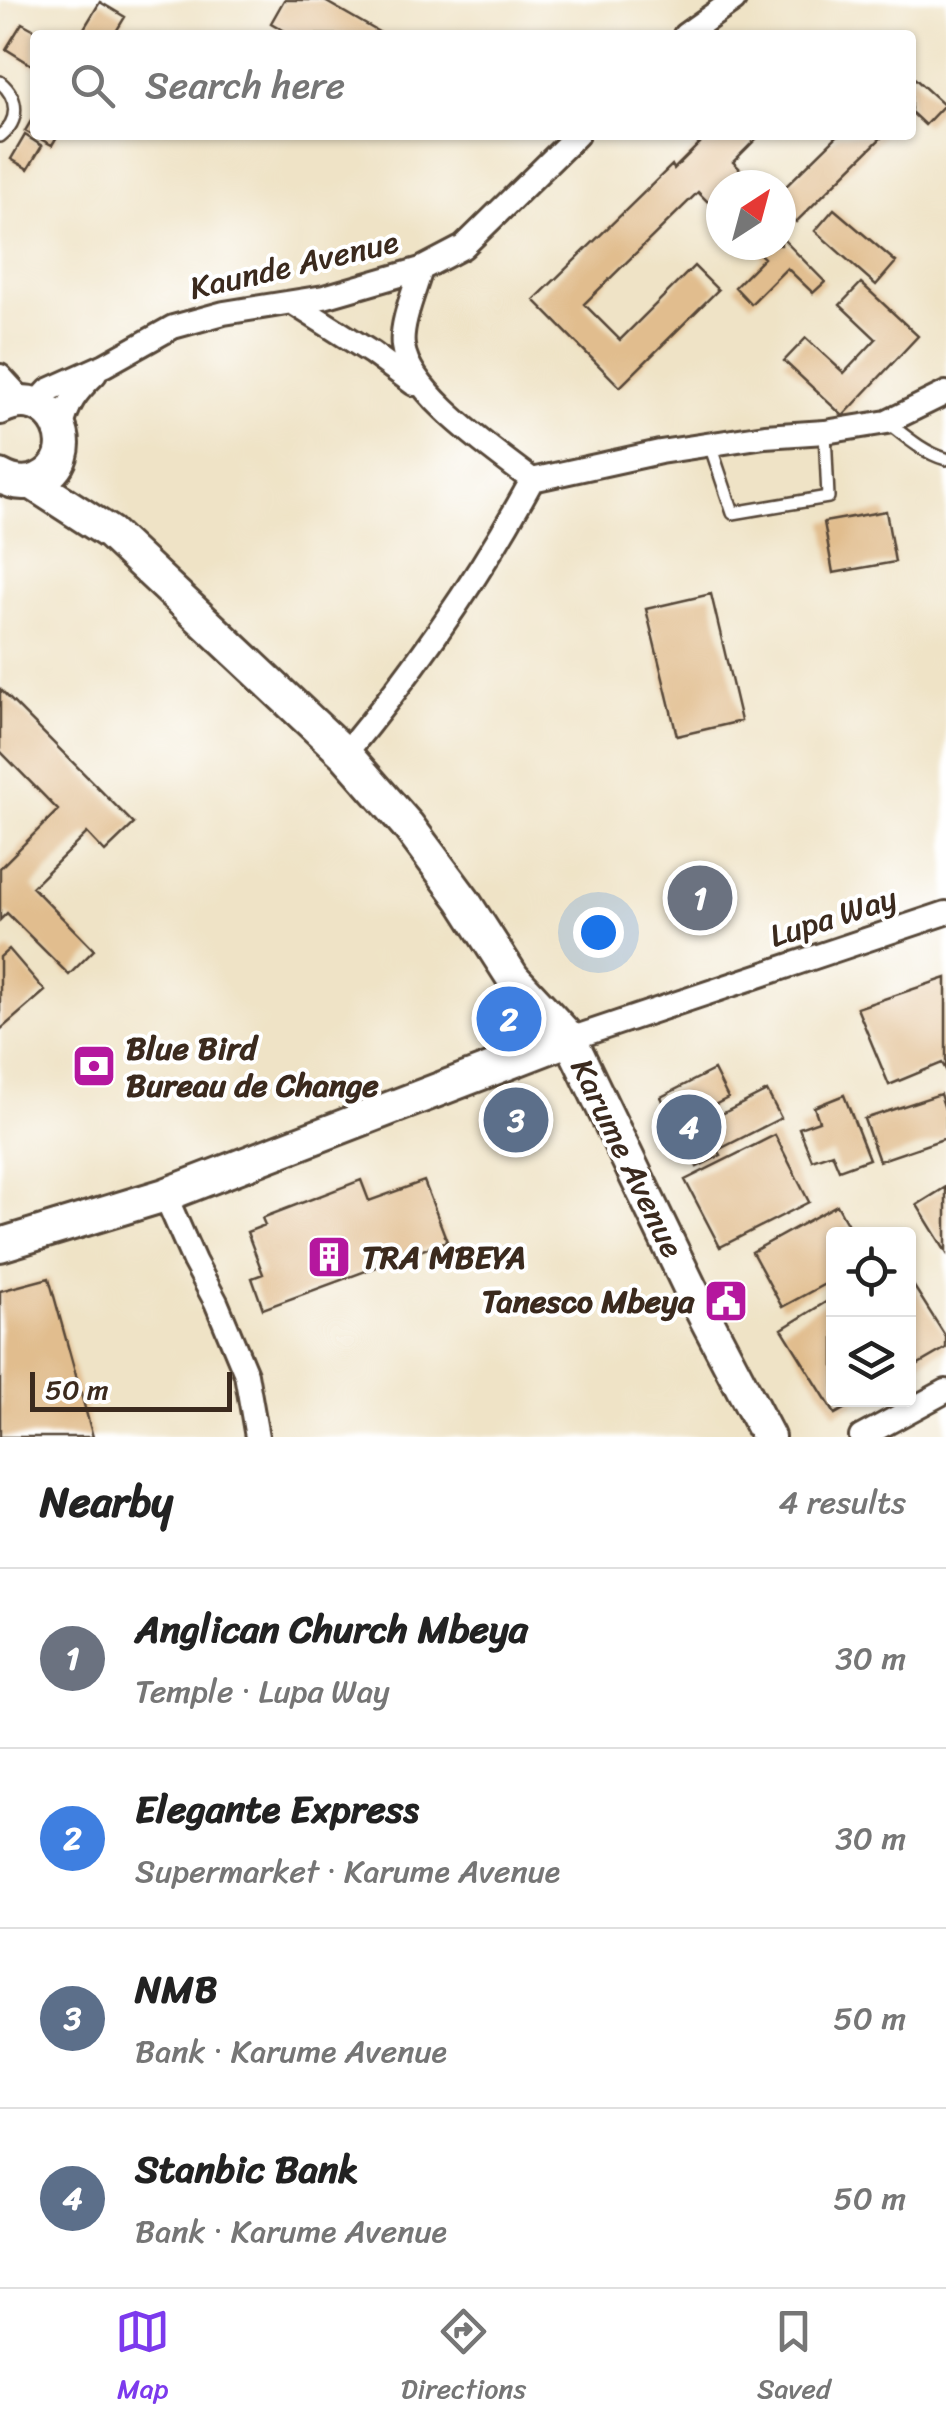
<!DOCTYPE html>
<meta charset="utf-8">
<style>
body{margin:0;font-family:Sriracha,sans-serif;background:#f2f2f2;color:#222}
.controls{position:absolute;right:30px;bottom:30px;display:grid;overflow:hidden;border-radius:10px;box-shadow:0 2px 8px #0004}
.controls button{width:90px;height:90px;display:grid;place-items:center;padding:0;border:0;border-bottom:2px solid #e0e0e0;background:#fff;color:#222;font:50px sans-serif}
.compass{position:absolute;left:706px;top:170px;width:90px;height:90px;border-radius:50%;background:#fff;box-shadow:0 2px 8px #0004;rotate:36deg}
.scale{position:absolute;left:30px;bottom:25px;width:202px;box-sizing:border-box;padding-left:10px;border:5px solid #3b2a1e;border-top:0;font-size:28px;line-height:35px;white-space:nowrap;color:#3b2a1e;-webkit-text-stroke:8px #fff;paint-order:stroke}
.you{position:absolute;left:598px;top:932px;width:35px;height:35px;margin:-25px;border:8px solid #fff;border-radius:50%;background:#1a73e8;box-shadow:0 0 0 15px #1a73e833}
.badge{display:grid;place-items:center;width:65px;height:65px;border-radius:50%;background:#7c3aed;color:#fff;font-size:32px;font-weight:700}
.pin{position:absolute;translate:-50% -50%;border:5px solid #fff;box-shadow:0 2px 10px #0006}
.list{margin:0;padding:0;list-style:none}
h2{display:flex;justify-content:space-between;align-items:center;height:130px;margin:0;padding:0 40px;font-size:42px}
h2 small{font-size:32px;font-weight:400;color:#767676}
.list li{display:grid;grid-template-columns:65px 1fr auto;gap:30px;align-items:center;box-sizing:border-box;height:180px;padding:0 40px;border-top:2px solid #e0e0e0}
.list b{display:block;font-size:38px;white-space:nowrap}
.list p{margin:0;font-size:32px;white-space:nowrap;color:#767676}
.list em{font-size:32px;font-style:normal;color:#767676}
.icon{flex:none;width:55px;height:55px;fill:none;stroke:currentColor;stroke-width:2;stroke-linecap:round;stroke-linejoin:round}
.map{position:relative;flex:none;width:946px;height:1437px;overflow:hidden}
.search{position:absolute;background:#fff;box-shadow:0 2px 8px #0004;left:30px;right:30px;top:30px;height:110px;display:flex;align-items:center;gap:25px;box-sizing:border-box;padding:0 35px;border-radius:10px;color:#767676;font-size:38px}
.sheet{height:850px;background:#fff}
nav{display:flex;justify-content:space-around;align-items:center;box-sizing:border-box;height:140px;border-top:2px solid #e0e0e0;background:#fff;font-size:28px;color:#767676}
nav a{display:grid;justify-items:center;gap:5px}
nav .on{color:#7c3aed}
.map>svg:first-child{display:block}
.building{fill:#e1bd8e}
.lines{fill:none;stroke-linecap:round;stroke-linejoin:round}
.lane-casing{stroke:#564637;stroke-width:16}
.street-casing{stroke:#564637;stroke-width:28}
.secondary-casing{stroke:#564637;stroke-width:38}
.lane{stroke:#fff;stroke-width:11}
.street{stroke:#fff;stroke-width:22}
.secondary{stroke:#fff;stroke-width:32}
.labels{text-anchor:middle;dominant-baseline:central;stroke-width:8;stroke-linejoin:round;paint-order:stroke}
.street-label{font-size:32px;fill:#3b2a1e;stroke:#fff}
.poi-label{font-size:32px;font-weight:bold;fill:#3b2a1e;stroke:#fff;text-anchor:start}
</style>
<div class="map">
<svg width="946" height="1437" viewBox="0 0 946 1437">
<rect width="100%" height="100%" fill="#fff"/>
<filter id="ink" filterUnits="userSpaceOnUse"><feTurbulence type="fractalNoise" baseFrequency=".01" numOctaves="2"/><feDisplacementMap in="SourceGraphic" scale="20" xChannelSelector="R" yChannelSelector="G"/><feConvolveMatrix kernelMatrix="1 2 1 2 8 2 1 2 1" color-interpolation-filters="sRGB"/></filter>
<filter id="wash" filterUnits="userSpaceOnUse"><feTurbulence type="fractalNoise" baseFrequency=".0048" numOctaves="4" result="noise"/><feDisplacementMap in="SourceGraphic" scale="40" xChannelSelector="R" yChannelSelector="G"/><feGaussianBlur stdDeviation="2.25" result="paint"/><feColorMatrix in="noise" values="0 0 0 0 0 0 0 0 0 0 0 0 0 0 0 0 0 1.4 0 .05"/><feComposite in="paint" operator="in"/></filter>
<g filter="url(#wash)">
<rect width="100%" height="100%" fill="#efe3c6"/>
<g id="blocks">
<path class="building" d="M284 0H323L384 35H292L271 23Z
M100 2 125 17 114 35H80Z
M22 23 44 35H35V67L6 49Z
M911 75 944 105 925 125 911 112Z
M35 114V135H58L52 145 25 131Z
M25 135 42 146 28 169 11 159Z
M708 135H760L733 162 756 185H721V215L698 192 584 304 620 340 694 266 718 290 620 387 534 300 672 165 674 169Z
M838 135H884L796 222 781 208V191Z
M834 209 896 262 876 285 815 231Z
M781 237 825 282 813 293 787 268 751 304 735 287 764 258 751 245H781Z
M861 283 918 336 843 416 784 361 806 338 844 373 876 339 840 305Z
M886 511 895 562 833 573 824 522Z
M711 594 741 721 677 736 646 609Z
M0 689 134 824 105 852 87 833 32 887 94 950 69 975 7 913 0 920V868L58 810 0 751Z
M9 949 45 991 0 1030V957Z
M946 978V1070L942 1063 889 1085 857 1008Z
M714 1070 728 1098 697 1114 702 1124 767 1091 781 1118 718 1150 721 1155 697 1167 661 1097Z
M940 1094 946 1112V1138L879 1161 864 1119Z
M844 1095 869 1159 839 1170 832 1153 812 1160 799 1128 819 1121 814 1107Z
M775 1135 809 1202 720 1247 685 1180Z
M361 1180 369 1201 424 1181 447 1241 263 1309 252 1278 263 1274 247 1232 265 1225 262 1218Z
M946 1187V1252L917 1205Z
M837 1205 853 1234H834V1279L782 1307 752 1252Z
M908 1277 946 1337V1348L908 1370Z
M49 1278 93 1437H0V1291Z
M834 1297V1400H860L835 1414 782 1329Z"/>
</g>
</g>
<g filter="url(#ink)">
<use href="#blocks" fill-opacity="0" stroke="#564637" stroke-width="2.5"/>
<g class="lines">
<defs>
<path id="lane" d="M0 82C19 98 20 121 0 136
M887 422C905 436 924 453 946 459
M710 445 733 513 828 497 825 432"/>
<path id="street" d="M685 35 734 0
M421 269C415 290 400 324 403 346 409 394 495 451 532 480L660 452 765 436 825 432 887 422 946 393
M293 303 372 353 414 384
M0 376 23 401
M36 404 49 390 105 365 173 327 224 313 324 297 421 269 463 247 577 135
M61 430C68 403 75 393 95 374
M345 754C415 669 479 578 532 480
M570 1039 946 913
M165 1195 194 1261 216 1302 246 1374 257 1437
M861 1437 946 1391"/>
<path id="secondary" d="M0 408C54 380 89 458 38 480 25 485 12 483 0 476
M31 482 110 533 345 754 408 826 463 900 513 978 570 1039 690 1288 768 1437
M0 1245 165 1195 570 1039"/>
</defs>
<use href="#lane" class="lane-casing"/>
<use href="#street" class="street-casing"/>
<use href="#secondary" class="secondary-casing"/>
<use href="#lane" class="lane"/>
<use href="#street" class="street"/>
<use href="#secondary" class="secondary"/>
</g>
</g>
<defs>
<symbol id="bank-square" viewBox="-11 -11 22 22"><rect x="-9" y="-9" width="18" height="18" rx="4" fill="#b5179e" stroke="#fff"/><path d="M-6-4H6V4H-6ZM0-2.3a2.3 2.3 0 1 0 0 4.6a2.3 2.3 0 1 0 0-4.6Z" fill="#fff"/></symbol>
<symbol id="building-square" viewBox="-11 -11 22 22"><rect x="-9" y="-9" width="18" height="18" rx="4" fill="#b5179e" stroke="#fff"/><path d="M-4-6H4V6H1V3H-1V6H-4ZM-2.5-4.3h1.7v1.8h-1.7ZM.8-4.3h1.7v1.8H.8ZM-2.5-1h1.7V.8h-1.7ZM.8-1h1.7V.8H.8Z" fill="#fff"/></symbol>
<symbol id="civic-square" viewBox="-11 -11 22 22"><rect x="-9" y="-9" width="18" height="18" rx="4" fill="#b5179e" stroke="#fff"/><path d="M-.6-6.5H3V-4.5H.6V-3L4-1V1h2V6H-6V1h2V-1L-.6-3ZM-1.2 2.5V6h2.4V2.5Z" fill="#fff"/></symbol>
</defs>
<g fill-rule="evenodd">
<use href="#bank-square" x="69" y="1041" width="50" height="50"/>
<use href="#building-square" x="304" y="1232" width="50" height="50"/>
<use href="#civic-square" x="701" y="1276" width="50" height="50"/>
</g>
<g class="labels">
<g class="street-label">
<text transform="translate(294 265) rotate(-13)">Kaunde Avenue</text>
<text transform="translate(833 917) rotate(-18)">Lupa Way</text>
<text transform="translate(627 1158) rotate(64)">Karume Avenue</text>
</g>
<g class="poi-label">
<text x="126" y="1048">Blue Bird<tspan x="126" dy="37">Bureau de Change</tspan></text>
<text x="362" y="1257">TRA MBEYA</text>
<text x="694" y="1301" text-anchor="end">Tanesco Mbeya</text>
</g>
</g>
</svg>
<div class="controls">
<button><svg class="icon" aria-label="locate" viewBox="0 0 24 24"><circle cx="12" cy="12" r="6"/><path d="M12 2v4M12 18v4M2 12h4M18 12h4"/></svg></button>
<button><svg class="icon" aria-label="layers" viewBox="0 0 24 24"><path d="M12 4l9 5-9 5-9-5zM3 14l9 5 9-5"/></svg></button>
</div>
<svg class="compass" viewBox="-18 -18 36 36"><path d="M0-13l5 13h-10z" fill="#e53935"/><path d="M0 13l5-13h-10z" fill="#767676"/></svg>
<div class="scale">50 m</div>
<div class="you"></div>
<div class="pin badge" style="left:700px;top:898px;background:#6b7280">1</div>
<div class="pin badge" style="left:509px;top:1019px;background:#3f7fe0">2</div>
<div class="pin badge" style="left:516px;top:1120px;background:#5c6f8a">3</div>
<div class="pin badge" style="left:689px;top:1127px;background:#5c6f8a">4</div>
<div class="search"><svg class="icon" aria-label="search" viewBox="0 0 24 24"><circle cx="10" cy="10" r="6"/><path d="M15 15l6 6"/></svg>Search here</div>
</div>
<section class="sheet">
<h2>Nearby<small>4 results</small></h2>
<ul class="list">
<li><span class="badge" style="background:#6b7280">1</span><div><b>Anglican Church Mbeya</b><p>Temple · Lupa Way</p></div><em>30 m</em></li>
<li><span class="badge" style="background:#3f7fe0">2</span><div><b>Elegante Express</b><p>Supermarket · Karume Avenue</p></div><em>30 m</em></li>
<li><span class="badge" style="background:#5c6f8a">3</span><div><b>NMB</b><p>Bank · Karume Avenue</p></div><em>50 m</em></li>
<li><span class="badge" style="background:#5c6f8a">4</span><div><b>Stanbic Bank</b><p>Bank · Karume Avenue</p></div><em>50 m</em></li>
</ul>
</section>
<nav>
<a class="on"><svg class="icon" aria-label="map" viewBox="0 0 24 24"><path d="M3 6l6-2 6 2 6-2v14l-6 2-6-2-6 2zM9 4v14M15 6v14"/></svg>Map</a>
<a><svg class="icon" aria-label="directions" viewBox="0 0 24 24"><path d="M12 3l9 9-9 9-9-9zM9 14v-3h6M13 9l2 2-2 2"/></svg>Directions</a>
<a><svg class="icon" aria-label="saved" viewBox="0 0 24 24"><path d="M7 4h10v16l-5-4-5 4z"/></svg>Saved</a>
</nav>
